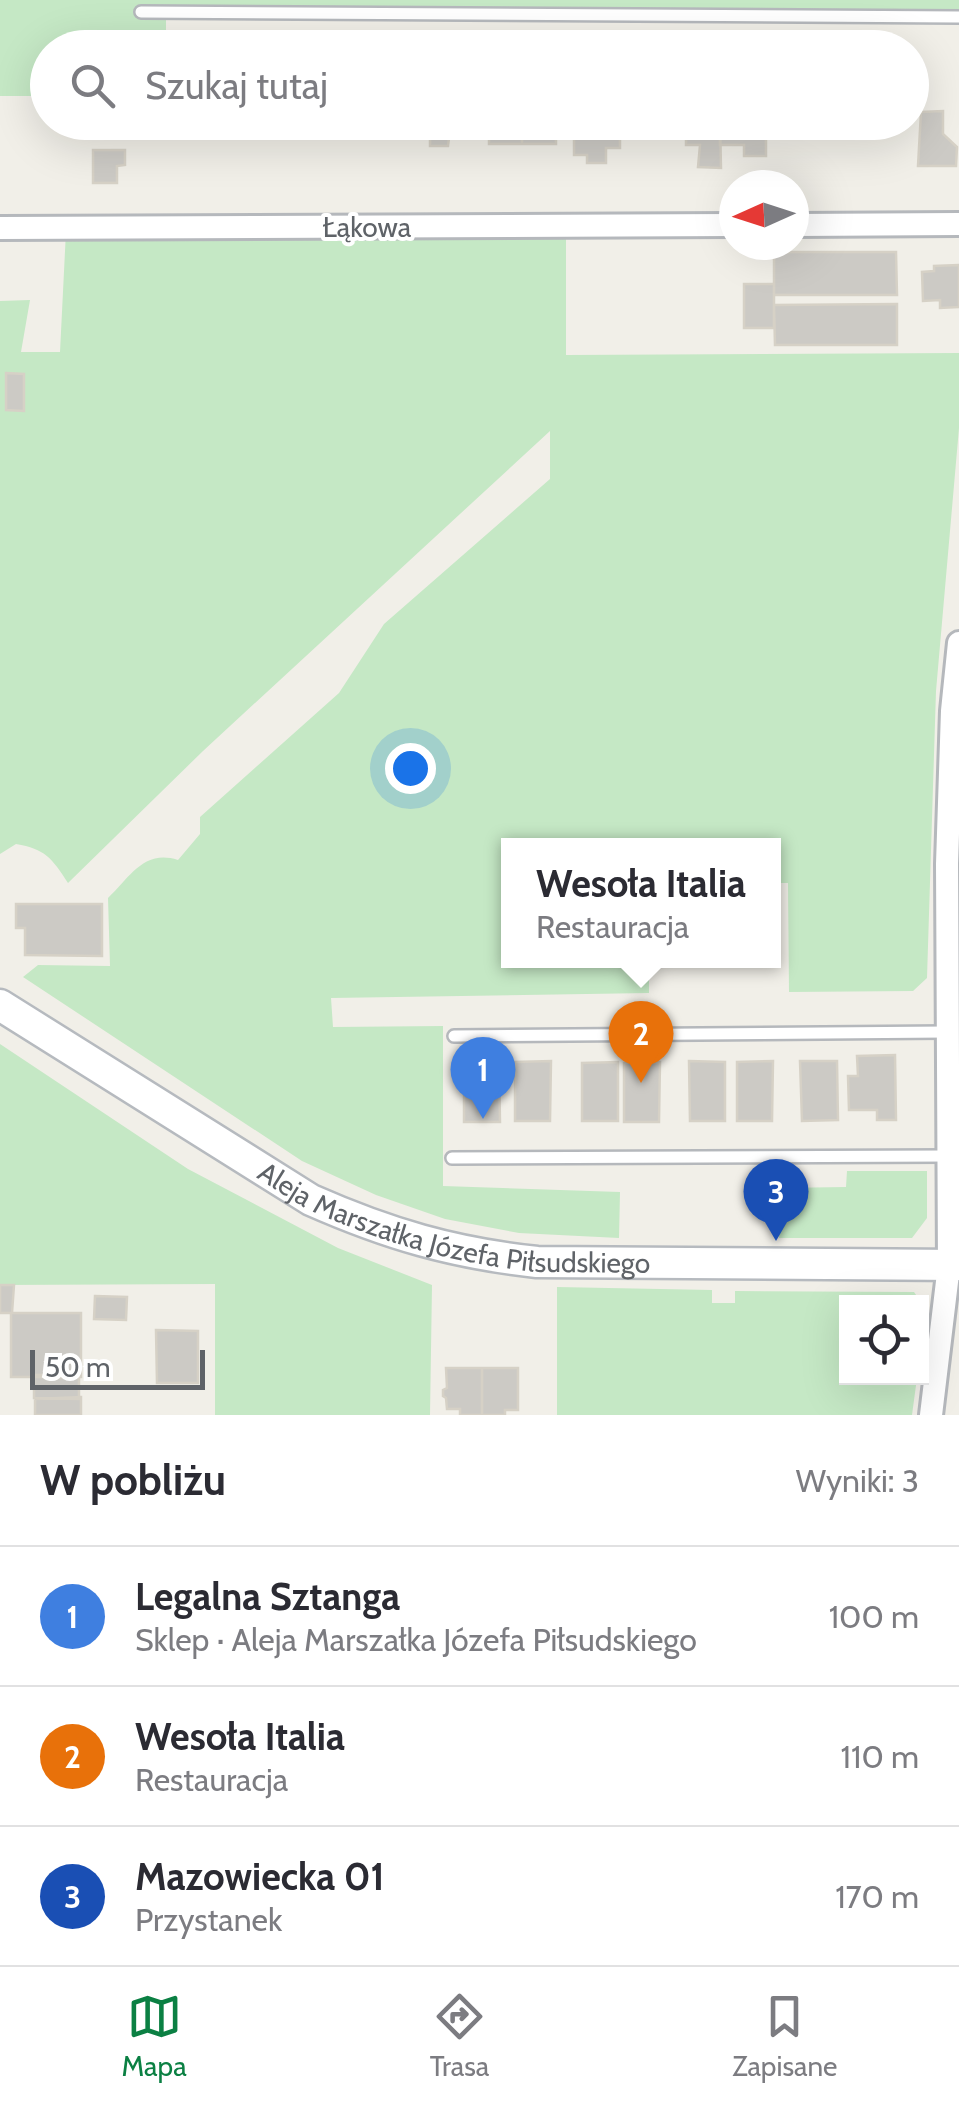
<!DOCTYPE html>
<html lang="pl">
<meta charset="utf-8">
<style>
body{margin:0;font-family:Cabin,sans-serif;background:#f2f2f3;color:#2b2b33}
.controls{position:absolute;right:30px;bottom:30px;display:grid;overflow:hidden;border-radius:0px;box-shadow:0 10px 40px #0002}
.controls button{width:90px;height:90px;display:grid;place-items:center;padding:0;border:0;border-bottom:2px solid #e1e1e2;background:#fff;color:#2b2b33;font:50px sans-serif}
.compass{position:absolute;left:719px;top:170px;width:90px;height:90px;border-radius:50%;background:#fff;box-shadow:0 10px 40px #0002;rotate:267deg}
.scale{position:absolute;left:30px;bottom:25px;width:175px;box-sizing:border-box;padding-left:10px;border:5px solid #5f6368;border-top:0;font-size:28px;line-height:35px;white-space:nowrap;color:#5f6368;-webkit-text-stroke:8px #fff;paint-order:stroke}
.you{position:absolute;left:410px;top:768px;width:35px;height:35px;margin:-25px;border:8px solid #fff;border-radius:50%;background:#1a73e8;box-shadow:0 0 0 15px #1a73e833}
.badge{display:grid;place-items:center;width:65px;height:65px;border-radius:50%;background:#0b8043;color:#fff;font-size:32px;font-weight:700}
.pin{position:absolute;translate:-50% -82px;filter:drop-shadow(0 2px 5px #0008)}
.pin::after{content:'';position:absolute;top:52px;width:35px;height:30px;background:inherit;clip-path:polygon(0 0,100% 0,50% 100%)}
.popup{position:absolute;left:501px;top:838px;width:280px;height:130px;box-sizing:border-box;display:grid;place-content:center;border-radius:0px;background:#fff;filter:drop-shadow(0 2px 8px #0005);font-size:32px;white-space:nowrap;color:#7c7c81}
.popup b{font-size:38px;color:#2b2b33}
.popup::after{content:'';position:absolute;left:50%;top:100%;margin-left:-20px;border:20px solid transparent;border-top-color:#fff}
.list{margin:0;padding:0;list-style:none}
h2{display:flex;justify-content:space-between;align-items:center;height:130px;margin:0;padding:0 40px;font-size:42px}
h2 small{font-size:32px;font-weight:400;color:#7c7c81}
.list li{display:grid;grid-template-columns:65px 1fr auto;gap:30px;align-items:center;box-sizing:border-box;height:140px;padding:0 40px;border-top:2px solid #e1e1e2}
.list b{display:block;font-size:38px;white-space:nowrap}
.list p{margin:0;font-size:32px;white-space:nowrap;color:#7c7c81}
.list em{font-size:32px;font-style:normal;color:#7c7c81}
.icon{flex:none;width:55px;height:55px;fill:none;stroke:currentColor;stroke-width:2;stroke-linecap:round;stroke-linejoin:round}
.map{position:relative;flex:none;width:959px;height:1415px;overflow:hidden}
.search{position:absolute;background:#fff;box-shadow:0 10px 40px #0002;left:30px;right:30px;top:30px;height:110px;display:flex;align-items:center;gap:25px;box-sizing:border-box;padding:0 35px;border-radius:55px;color:#7c7c81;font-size:38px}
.sheet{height:550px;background:#fff}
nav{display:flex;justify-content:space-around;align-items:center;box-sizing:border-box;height:140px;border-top:2px solid #e1e1e2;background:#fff;font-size:28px;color:#7c7c81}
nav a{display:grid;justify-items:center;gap:5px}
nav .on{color:#0b8043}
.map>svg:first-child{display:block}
.green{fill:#c5e8c5}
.building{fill:#cccac5;stroke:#d6d1c6;stroke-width:2.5}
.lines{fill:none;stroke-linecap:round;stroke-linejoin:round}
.lane-casing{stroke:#b5b8bc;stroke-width:16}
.street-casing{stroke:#b5b8bc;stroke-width:28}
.secondary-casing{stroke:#b6babf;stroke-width:35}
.lane{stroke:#fff;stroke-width:11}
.street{stroke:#fff;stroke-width:22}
.secondary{stroke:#fff;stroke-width:30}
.labels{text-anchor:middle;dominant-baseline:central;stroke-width:8;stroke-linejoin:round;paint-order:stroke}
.street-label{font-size:28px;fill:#5f6368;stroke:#fff}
</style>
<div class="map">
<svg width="959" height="1415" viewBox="0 0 959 1415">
<rect width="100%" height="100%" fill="#f1efe8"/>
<path class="green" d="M0 0H959V22L166 19V47L48 48 47 96H0Z
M66 231 566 232V355L959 353V428L936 691 927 978 913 991 789 992 788 883H774V846H508V960L649 961V993L331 998 333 1027 443 1026V1186L620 1192 619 1238 519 1233 445 1219 376 1195 302 1161 23 977 38 965 110 966 108 898C130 877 144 849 178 860L200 834V817L339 693 384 624 550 479V431L203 751 68 883C52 858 45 849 16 844L0 854V301L30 300 21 352H60Z
M0 1044 188 1169 338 1248 432 1285 430 1415H215V1284L0 1285Z
M847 1171H927V1218L912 1238H779V1188L846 1187Z
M557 1287 712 1290V1303H735V1291L914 1292 921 1302H846V1378H917L912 1415H557Z"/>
<path class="building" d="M943 111V134L957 147 956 166H918L921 112Z
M418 122H522V144H489V126L471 125V138H449L448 146H430V138H418Z
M522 122 620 125V148H606V163H587V155H574V126H556V144H522Z
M686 122H720L721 168 698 167 700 145H686Z
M720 122H766V156H744V145H720Z
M93 150H125V165L117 166V183H93Z
M774 252H896L897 295H774Z
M959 265V307L940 308V300L923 301 922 272 934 271V266Z
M744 284H774V328H744Z
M897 304V345H775L774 305Z
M6 373 24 374V411L6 410Z
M16 904H102V956L25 955V928H16Z
M678 960H728L715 965Z
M895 1055 896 1120H877V1110H849L848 1076H858L857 1056Z
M551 1061 550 1121H515V1062Z
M689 1061 725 1062V1121H690Z
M773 1061 772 1121H737V1062Z
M800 1061H837L838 1120 802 1121Z
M618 1062V1121H582V1063Z
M660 1062 659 1122H624V1063Z
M464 1063H499L500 1122H464Z
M0 1285H14L12 1313H0Z
M95 1296 127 1297 126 1320 94 1319Z
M11 1313H81V1377H11Z
M156 1330 198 1331V1383H157Z
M446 1368H482V1415H460V1409H447L446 1398 443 1396V1390L447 1388Z
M482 1368H518V1410H505V1415H482Z
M34 1375H79V1399L34 1398Z
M81 1397V1415H35V1399Z"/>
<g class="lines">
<defs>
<path id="lane" d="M141 12 959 17
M454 1036 946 1032
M452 1158 947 1156"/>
<path id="street" d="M794 225 959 224
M0 228 734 225
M931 1415 949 1265 947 864 952 711 959 643"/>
<g id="secondary">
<path id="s1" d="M0 1005 311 1200C388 1234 453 1253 537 1262L959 1265"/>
</g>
</defs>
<use href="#lane" class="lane-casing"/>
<use href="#street" class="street-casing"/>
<use href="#secondary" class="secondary-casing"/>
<use href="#lane" class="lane"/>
<use href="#street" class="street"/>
<use href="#secondary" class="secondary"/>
</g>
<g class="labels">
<g class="street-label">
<text x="367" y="227">Łąkowa</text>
<text stroke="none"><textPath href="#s1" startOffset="512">Aleja Marszałka Józefa Piłsudskiego</textPath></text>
</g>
</g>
</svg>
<div class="controls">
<button><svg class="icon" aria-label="locate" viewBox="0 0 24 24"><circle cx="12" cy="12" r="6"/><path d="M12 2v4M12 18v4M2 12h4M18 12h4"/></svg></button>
</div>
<svg class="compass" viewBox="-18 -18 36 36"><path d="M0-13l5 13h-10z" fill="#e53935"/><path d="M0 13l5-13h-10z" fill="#7c7c81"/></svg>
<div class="scale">50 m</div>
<div class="you"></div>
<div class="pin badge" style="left:483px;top:1119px;background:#3f7fe0">1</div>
<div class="pin badge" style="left:641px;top:1083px;background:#e8710a">2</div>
<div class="popup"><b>Wesoła Italia</b>Restauracja</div>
<div class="pin badge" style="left:776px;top:1241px;background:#1a4fb4">3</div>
<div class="search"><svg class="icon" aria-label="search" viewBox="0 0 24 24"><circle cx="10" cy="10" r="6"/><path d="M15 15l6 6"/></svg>Szukaj tutaj</div>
</div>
<section class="sheet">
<h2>W pobliżu<small>Wyniki: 3</small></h2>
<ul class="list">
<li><span class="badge" style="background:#3f7fe0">1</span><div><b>Legalna Sztanga</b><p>Sklep · Aleja Marszałka Józefa Piłsudskiego</p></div><em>100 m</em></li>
<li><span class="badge" style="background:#e8710a">2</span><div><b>Wesoła Italia</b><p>Restauracja</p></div><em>110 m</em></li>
<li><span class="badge" style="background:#1a4fb4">3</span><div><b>Mazowiecka 01</b><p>Przystanek</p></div><em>170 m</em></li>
</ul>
</section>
<nav>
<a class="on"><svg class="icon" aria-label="map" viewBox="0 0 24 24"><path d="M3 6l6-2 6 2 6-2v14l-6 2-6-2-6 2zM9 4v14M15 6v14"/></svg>Mapa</a>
<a><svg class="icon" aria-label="directions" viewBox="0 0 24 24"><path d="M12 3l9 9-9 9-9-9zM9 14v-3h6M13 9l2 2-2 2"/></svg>Trasa</a>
<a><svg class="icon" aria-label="saved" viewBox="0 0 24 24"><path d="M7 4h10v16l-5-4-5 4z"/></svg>Zapisane</a>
</nav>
